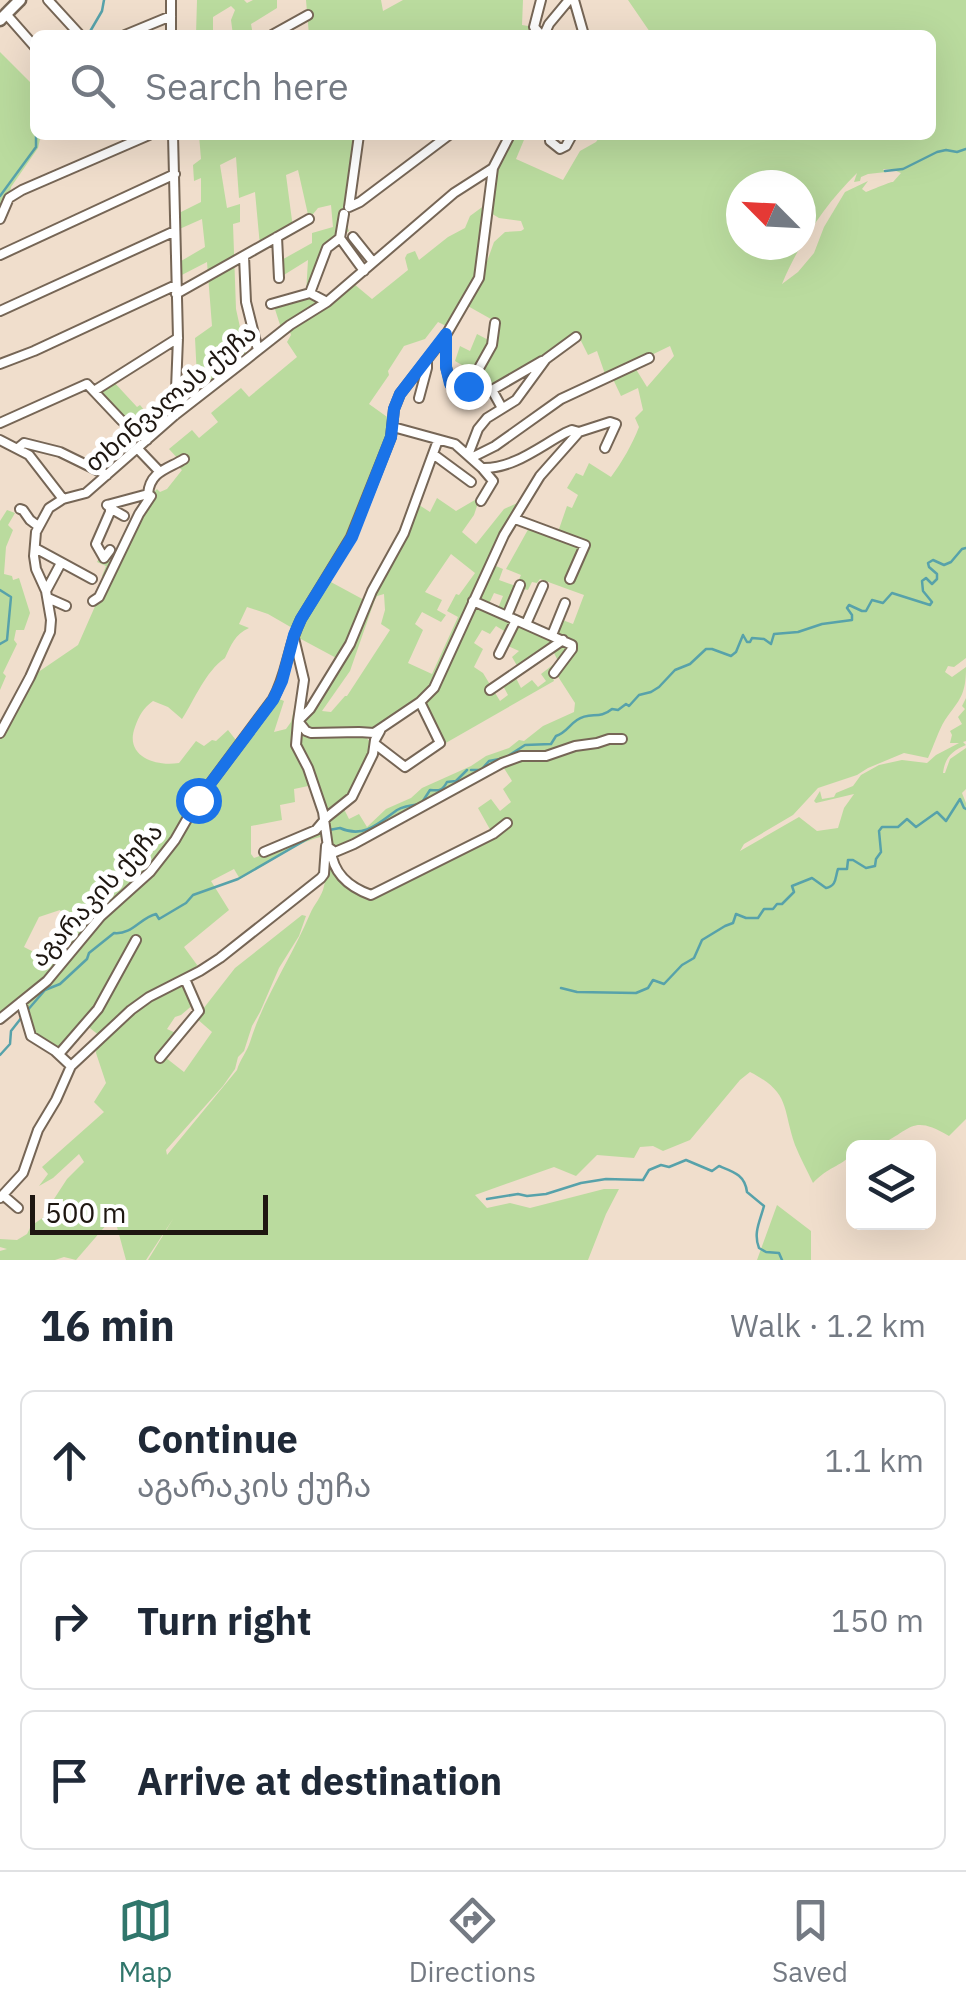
<!DOCTYPE html>
<meta charset="utf-8">
<style>
body{margin:0;font-family:"IBM Plex Sans","Noto Sans Georgian",sans-serif;background:#f6f6f7;color:#1f2937}
.controls{position:absolute;right:30px;bottom:30px;display:grid;overflow:hidden;border-radius:15px;box-shadow:0 10px 40px #0002}
.controls button{width:90px;height:90px;display:grid;place-items:center;padding:0;border:0;border-bottom:2px solid #e0e1e3;background:#fff;color:#1f2937;font:50px sans-serif}
.compass{position:absolute;left:726px;top:170px;width:90px;height:90px;border-radius:50%;background:#fff;box-shadow:0 10px 40px #0002;rotate:294deg}
.scale{position:absolute;left:30px;bottom:25px;width:238px;box-sizing:border-box;padding-left:10px;border:5px solid #1e1711;border-top:0;font-size:28px;line-height:35px;white-space:nowrap;color:#1e1711;-webkit-text-stroke:8px #fff;paint-order:stroke}
.stop{position:absolute;width:30px;height:30px;margin:-22px;border:8px solid #1a73e8;border-radius:50%;background:#fff}
.stop.end{background:#1a73e8;border-color:#fff;box-shadow:0 2px 10px #0008}
.list{margin:0;padding:0;list-style:none}
h2{display:flex;justify-content:space-between;align-items:center;height:130px;margin:0;padding:0 40px;font-size:42px}
h2 small{font-size:32px;font-weight:400;color:#747a83}
.list li{display:grid;grid-template-columns:65px 1fr auto;gap:30px;align-items:center;box-sizing:border-box;height:140px;margin:0 20px 20px;padding:0 20px;border:2px solid #e0e1e3;border-radius:15px}
.list b{display:block;font-size:38px;white-space:nowrap}
.list p{margin:0;font-size:32px;white-space:nowrap;color:#747a83}
.list em{font-size:32px;font-style:normal;color:#747a83}
.icon{flex:none;width:55px;height:55px;fill:none;stroke:currentColor;stroke-width:2;stroke-linecap:round;stroke-linejoin:round}
.map{position:relative;flex:none;width:966px;height:1260px;overflow:hidden}
.search{position:absolute;background:#fff;box-shadow:0 10px 40px #0002;left:30px;right:30px;top:30px;height:110px;display:flex;align-items:center;gap:25px;box-sizing:border-box;padding:0 35px;border-radius:15px;color:#747a83;font-size:38px}
.sheet{height:610px;background:#fff}
nav{display:flex;justify-content:space-around;align-items:center;box-sizing:border-box;height:140px;border-top:2px solid #e0e1e3;background:#fff;font-size:28px;color:#747a83}
nav a{display:grid;justify-items:center;gap:5px}
nav .on{color:#30766b}
.map>svg:first-child{display:block}
.green{fill:#badb9e;fill-rule:evenodd}
.lines{fill:none;stroke-linecap:round;stroke-linejoin:round}
.stream{stroke:#57a2aa;stroke-width:2.5}
.minor-casing{stroke:#766656;stroke-width:12}
.major-casing{stroke:#766656;stroke-width:15}
.minor{stroke:#fff;stroke-width:8}
.major{stroke:#fff;stroke-width:10}
.route{stroke:#1a73e8;stroke-width:12}
.labels{text-anchor:middle;dominant-baseline:central;stroke-width:10;stroke-linejoin:round;paint-order:stroke}
.street-label{font-size:25px;fill:#1e1711;stroke:#fff}
</style>
<div class="map">
<svg width="966" height="1260" viewBox="0 0 966 1260">
<rect width="100%" height="100%" fill="#f0decc"/>
<path class="green" d="M197 0H244L247 3 253 0H277V8L251 24 253 35H233L231 20 235 10 231 6 213 17V35H196Z
M306 0H381L383 11 403 0H523L522 25 534 27 541 35H446L444 30 419 35H309Z
M628 0H966V658L954 667 948 666 945 672 952 677 966 667C966 695 960 699 945 720 938 731 934 746 928 758L904 753 868 768 857 775 818 788 793 815 744 844 740 851 799 817 817 831 838 828 844 808 854 794 816 803 814 801 820 791 822 799 834 797 836 793 853 786 861 775 879 765 902 760 927 763 936 755 959 743H950L952 735 950 731 962 724 958 717 965 709 962 706 966 698V741L963 742 966 745C952 751 945 757 943 773H945L950 759 966 748V789L962 793 966 803V1119L949 1136C911 1113 911 1131 879 1145 871 1149 862 1147 854 1148L853 1153C839 1168 829 1166 813 1183 807 1170 800 1158 795 1145 782 1108 791 1093 750 1072L740 1080 690 1140 663 1151 653 1146 640 1147 634 1158 597 1155 576 1176 554 1167 475 1195 487 1208 510 1203 530 1208 604 1189H619L606 1214 588 1260H148L173 1219 146 1260H126L114 1216 76 1260 64 1257 55 1260H0V1251L7 1249 0 1247V1239L17 1240 27 1234 31 1226 48 1214 54 1199 67 1179 84 1162 79 1154 53 1178 39 1186 48 1174 42 1167 104 1112 94 1102 106 1083 96 1053 97 1045 146 1001 183 981 194 1004 181 1015 175 1017 167 1029 178 1034 161 1054 184 1072 212 1032 196 1018 235 968 302 915 306 916 299 936 279 968 260 1012 252 1026 244 1051 238 1057 235 1069 223 1086 166 1150 167 1155 237 1070C240 1059 247 1052 250 1042 264 997 292 957 310 914 314 904 322 897 324 886 327 876 327 865 328 855L333 868 373 897 492 833 478 808 491 799 500 811 511 802 503 789 512 781 502 765 366 837 329 850C326 827 324 823 344 809L349 819 359 814 367 827 386 809 411 798 422 788 471 766 486 756 509 748 519 740 524 741 543 726 574 712 575 703 557 675 575 647 552 637 560 619 573 624 584 595 540 579 537 583 532 582 528 590 519 588 506 617 496 613 503 596 494 593 487 608 474 602 491 564 503 569 499 580 516 586 521 575 506 569 530 526 558 532 567 506 572 508 578 495 567 488 576 473 583 476 589 463 611 477C622 462 632 445 639 427L635 418 643 410 638 388 621 396 612 377 634 366 647 387 674 356 670 346 606 377 597 351 588 355 578 335 505 382 463 405 469 387H460L467 368 455 361 460 346 470 351 477 334 494 343 498 323 466 305 480 281 494 242 505 232 521 231 524 229 521 221 499 218 489 212 497 169 512 135H526L516 159 563 180 580 151 596 142 601 135H931V35H652ZM883 169H891L901 173 893 182C889 182 872 190 866 192L862 189 868 181 845 192 824 227 814 253 798 272 782 284C798 245 826 203 857 173L854 182 860 181 861 177 868 174 886 172ZM741 185H801V245H741Z
M0 52 35 87V135H41L38 148 11 187 9 198 0 219Z
M199 135H360L343 215 349 231 326 248 310 292 327 302 282 331 273 303 306 294 308 260 279 278 278 262 312 243V233L333 227 331 205 318 208 309 219 298 170 286 175 293 228 260 246 255 192 239 198 236 157 220 165 227 208 240 204V222L233 224 236 309 247 359 198 397 195 338 212 326 207 262 176 278V264L205 247 202 219 175 231V215L201 202V178L194 181 193 165 201 159Z
M485 205 481 270 448 327 438 322 425 339 404 346 388 371 389 375 369 404 390 419V429L349 537 294 629 268 614 247 607 239 624 249 628C235 634 231 645 225 658 205 672 195 699 182 719L168 707 153 701C143 708 139 716 135 727 124 756 155 767 179 763L196 741 204 746 212 740 216 741 228 730 239 744 169 846 71 950 69 948 75 931 60 910 39 917 24 947 57 964 48 978 0 1018V736L31 677 78 645 107 579 102 576 106 566 97 562 100 557 113 563 154 492 157 489 160 492 167 489 182 470 176 465 180 461 169 449 192 430 199 438 218 422 211 413 241 388 249 397 297 357 287 342 291 335 289 329 312 317 354 284 372 299 408 270 405 258 407 254 415 251 419 260 448 237 465 228 470 216Z
M112 380 137 407 140 405 158 427 150 429 144 435 138 434 99 396 98 389Z
M480 497 474 515 462 532 476 544 504 509 524 500 442 669 425 695 379 729 313 730 307 727 306 719 343 661 416 503 430 512 437 498 456 511ZM451 554 475 573 459 595 456 594 447 611 458 617 432 674 408 663 423 630 415 624 422 612 441 622 446 615 437 610 442 600 425 592ZM384 594 385 610 381 624 390 630 347 696H345L331 712 322 711 350 671 374 602 377 596Z
M7 510 15 513 8 525 13 530 6 547 4 574 12 576 13 580 19 578 30 613 24 630H16L14 640 17 644 3 673 6 676 0 690V521Z
M329 581 366 601 340 660 299 638 309 614Z
M472 605 570 648 551 673 554 681 444 744 424 710V704L441 682ZM496 626 511 635 506 645 519 651 512 657 519 669 551 647 558 661 541 674 546 681 538 687 532 680 521 688 514 674 501 682 508 695 500 701 483 673 474 667 483 649 474 643 482 630 490 634Z
M277 698 284 701 274 732 286 729 291 722 295 705 294 745 313 785 294 789 295 802 280 805 282 820 251 826V854L254 858 293 844 323 827 324 836C294 842 267 865 240 879L234 869 211 881 229 910 184 947 200 969 180 978 100 1036 86 1025 61 1055 32 1033 22 1004 102 917 135 892 146 880Z
M298 725 300 729 362 733 373 745 353 794 326 816 300 754Z
M777 1205 811 1231V1260H757Z"/>
<g class="lines">
<path class="stream" d="M88 35 102 11 104 0
M885 171 903 169 937 152 946 150 957 152 966 149
M0 196 36 147V135
M0 590 11 597 7 640 0 644
M471 770H481L489 761 505 758 525 745 551 744 556 736C567 732 568 726 577 720 590 711 599 720 612 709L618 710 626 704 629 706 639 695 651 692 659 687 675 670 690 664 706 649H712L731 656 736 652 743 635 747 642H750L752 638 764 639 771 644 774 634 798 632 822 624 852 620V615L847 608 849 605 862 611H866L872 600 883 603 892 593 930 605 932 602 923 591 922 581 926 578 932 584 937 579V574L929 567 928 563 933 560 944 565 951 562 962 549 966 548
M329 830 340 828C364 839 379 823 397 810 404 806 413 805 421 804L430 790C440 791 442 791 447 782L456 781 467 770
M561 988 577 992 636 993 648 988 653 980 664 984 682 965 694 958 702 940 725 926 733 923 736 914 746 918H758L764 909H773L777 904H782L794 892 792 886 812 878 826 888C837 886 835 877 838 869H847L848 860H853L866 868 875 866 876 859 881 852 879 831 882 827H898L907 819 916 827 937 812 946 821 960 799 964 808 966 809
M26 1012 45 990 60 984 87 959 89 953 114 933C132 935 140 918 156 914L159 919 186 903 193 895 238 879 316 834
M0 1055 10 1044 11 1031 22 1017
M487 1199 518 1194 527 1196 546 1194 581 1183 606 1179 643 1180 649 1170 661 1165 669 1167 686 1160 712 1171 719 1166C734 1172 745 1175 747 1192L764 1206C760 1221 753 1233 759 1248L766 1252 779 1253 782 1260"/>
<defs>
<path id="minor" d="M48 0 80 35
M171 0V35
M541 0 534 27 541 35
M574 0 584 35
M6 14 35 47
M125 35 171 16
M272 35 308 15
M544 35 549 24 569 0
M173 135 178 338 175 415
M551 135 550 141 560 149 566 146 572 135
M349 207 360 202 449 135
M349 207 359 135
M344 214 340 238 364 271
M0 219 9 198 22 190 149 135
M277 237 279 278
M353 237 373 262
M0 255 175 174
M244 256 246 302 258 350
M310 293 327 248 340 238
M176 294 309 219
M271 304 310 293 327 302
M0 311 175 231
M446 335V367L451 385 464 389 469 386 492 345 495 323
M0 364 34 351 176 285
M94 391 178 338
M419 398 427 368V361
M502 408 492 390 542 361
M0 423 87 384 121 420 147 440
M393 427 455 444 482 468 493 481 481 501
M579 432 610 422 616 424 605 448
M0 440 29 455 63 499
M438 440 404 533 372 591 350 644 310 709 298 721 296 745 308 768 323 812 328 847 335 852 354 844 502 763 521 756H546L575 746 597 743 609 739H622
M18 448 24 443 60 452 107 475
M138 449 159 471
M433 454 471 482
M468 455 478 429 487 418 516 400 546 359 576 337
M471 458 495 446 561 399 649 358
M107 505 110 508V512L96 544 104 558 110 550
M107 505 148 494
M110 508 124 516
M20 509 23 510 30 520 38 526
M515 519 585 545 570 579
M35 548 92 579
M46 591 61 563
M48 598 66 606
M93 601 99 597 139 514 151 496 148 494C150 471 168 469 184 459
M473 601 572 645V649L554 673
M507 616 520 585
M526 624 543 586
M552 635 565 603
M294 638 304 680 298 721 306 731 311 733 359 732 374 733 420 702 434 688 504 535 540 476 579 432 572 430 565 433C539 447 513 469 482 468
M499 654 516 620
M490 690 563 640
M0 733 30 677 50 632 51 620 46 591 36 569 34 556 36 532 49 508 63 499 86 493 175 415 247 359 290 325 327 302 454 193 493 168 510 135
M375 744 405 767 440 743 420 702
M331 850C333 874 349 887 371 895L493 834 507 823
M264 852 316 830 327 817 352 797 373 754 375 740 380 731
M21 1002 31 1036 55 1051 71 1066
M0 1019 47 981 101 916 150 872 175 840 198 800 273 699C287 674 288 645 301 619L351 537 391 437 394 409 400 394 446 335 479 278 493 168
M59 1054 98 1009 136 940
M160 1058 199 1011 185 979
M4 1196 18 1208
M0 1198 23 1173 38 1130 56 1100 71 1066 131 1010 149 997 200 971 220 958 321 878 324 874 326 846"/>
<path id="major" d="M0 20 20 0"/>
</defs>
<use href="#minor" class="minor-casing"/>
<use href="#major" class="major-casing"/>
<use href="#minor" class="minor"/>
<use href="#major" class="major"/>
</g>
<g class="lines">
<path class="route" d="M198 800 273 700 282 681 294 635 301 619 352 537 391 437 394 409 400 394 446 334V367L450 384 464 389 468 386"/>
</g>
<g class="labels">
<g class="street-label">
<text transform="translate(170 397) rotate(-40)">თხინვალას ქუჩა</text>
<text transform="translate(96 894) rotate(-48)">აგარაკის ქუჩა</text>
</g>
</g>
</svg>
<div class="controls">
<button><svg class="icon" aria-label="layers" viewBox="0 0 24 24"><path d="M12 4l9 5-9 5-9-5zM3 14l9 5 9-5"/></svg></button>
</div>
<svg class="compass" viewBox="-18 -18 36 36"><path d="M0-13l5 13h-10z" fill="#e53935"/><path d="M0 13l5-13h-10z" fill="#747a83"/></svg>
<div class="scale">500 m</div>
<div class="stop" style="left:198px;top:800px"></div>
<div class="stop end" style="left:468px;top:386px"></div>
<div class="search"><svg class="icon" aria-label="search" viewBox="0 0 24 24"><circle cx="10" cy="10" r="6"/><path d="M15 15l6 6"/></svg>Search here</div>
</div>
<section class="sheet">
<h2>16 min<small>Walk · 1.2 km</small></h2>
<ul class="list">
<li><svg class="icon" aria-label="ahead" viewBox="0 0 24 24"><path d="M12 20V5M6 11l6-6 6 6"/></svg><div><b>Continue</b><p>აგარაკის ქუჩა</p></div><em>1.1 km</em></li>
<li><svg class="icon" aria-label="right" viewBox="0 0 24 24"><path d="M7 20v-9h11M14 6l5 5-5 5"/></svg><div><b>Turn right</b></div><em>150 m</em></li>
<li><svg class="icon" aria-label="arrive" viewBox="0 0 24 24"><path d="M6 21V4h12l-3 4 3 4H6"/></svg><div><b>Arrive at destination</b></div></li>
</ul>
</section>
<nav>
<a class="on"><svg class="icon" aria-label="map" viewBox="0 0 24 24"><path d="M3 6l6-2 6 2 6-2v14l-6 2-6-2-6 2zM9 4v14M15 6v14"/></svg>Map</a>
<a><svg class="icon" aria-label="directions" viewBox="0 0 24 24"><path d="M12 3l9 9-9 9-9-9zM9 14v-3h6M13 9l2 2-2 2"/></svg>Directions</a>
<a><svg class="icon" aria-label="saved" viewBox="0 0 24 24"><path d="M7 4h10v16l-5-4-5 4z"/></svg>Saved</a>
</nav>
